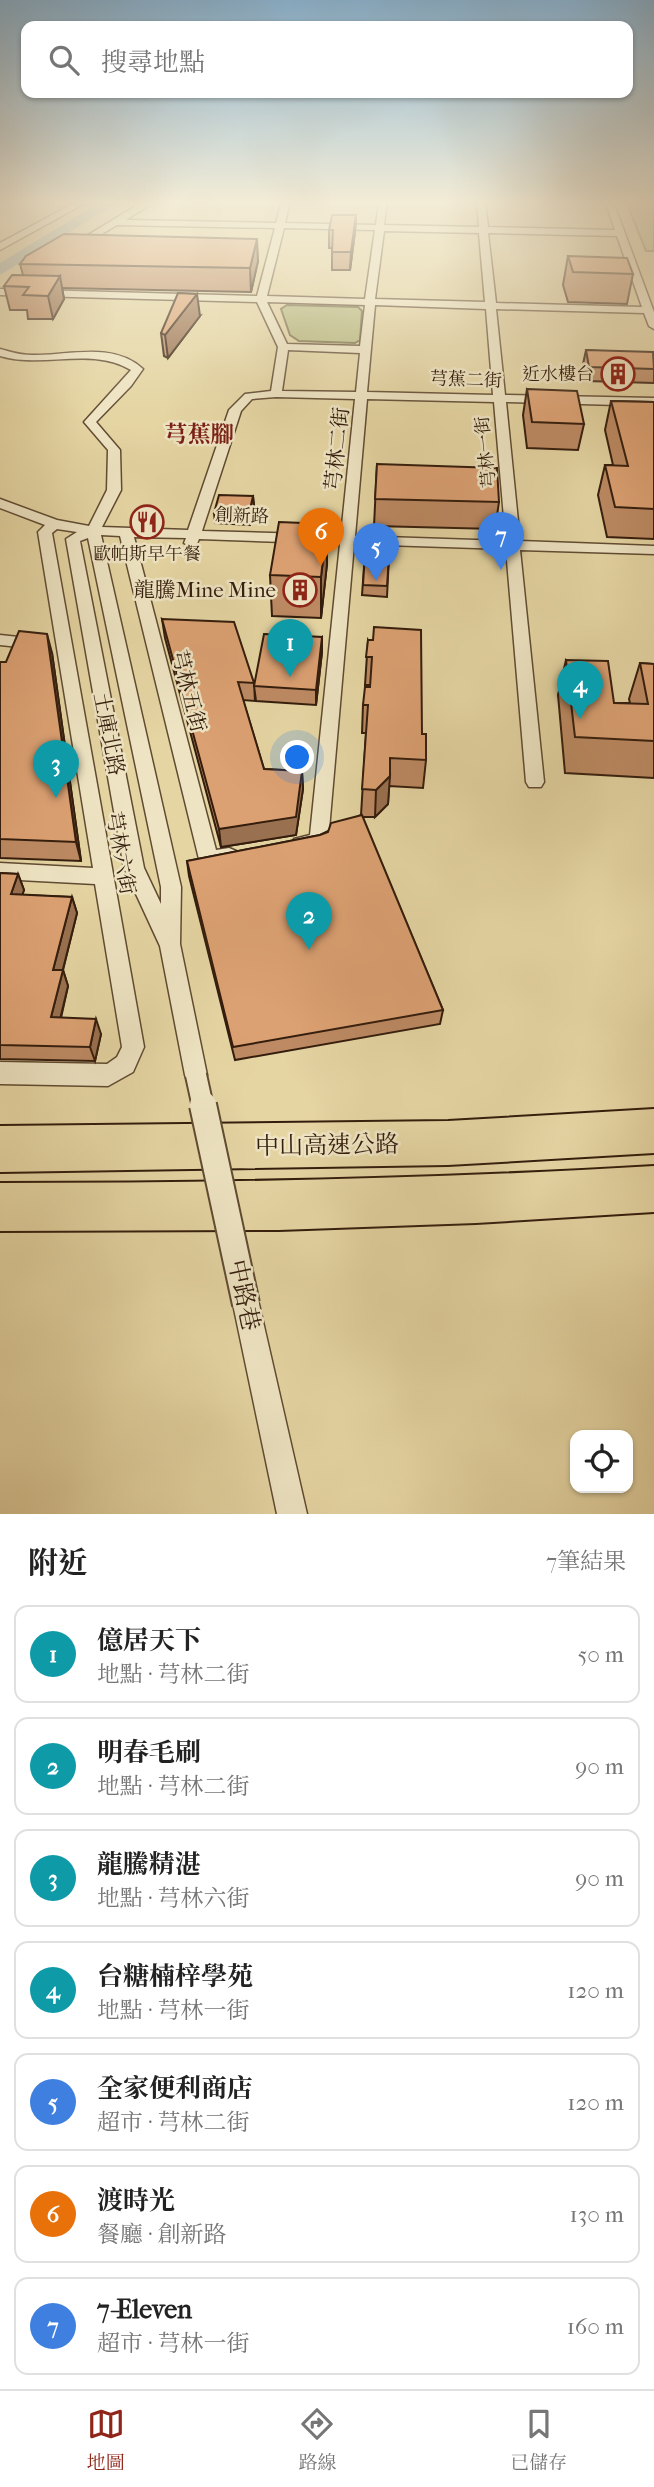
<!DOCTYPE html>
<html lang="zh-TW">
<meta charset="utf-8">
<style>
body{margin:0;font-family:"IM FELL French Canon","Noto Serif TC",serif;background:#f6f6f6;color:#222}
.controls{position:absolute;right:21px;bottom:21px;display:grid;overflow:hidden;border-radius:14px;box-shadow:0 2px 5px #0004}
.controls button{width:63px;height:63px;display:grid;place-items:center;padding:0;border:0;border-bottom:2px solid #e0e0e0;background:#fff;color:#222;font:35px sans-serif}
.you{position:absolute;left:298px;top:758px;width:24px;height:24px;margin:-18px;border:5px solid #fff;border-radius:50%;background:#1a73e8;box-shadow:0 0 0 10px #1a73e833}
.badge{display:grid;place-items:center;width:46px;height:46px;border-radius:50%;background:#8f2418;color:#fff;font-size:23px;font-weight:700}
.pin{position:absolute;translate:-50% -58px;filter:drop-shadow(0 2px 4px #0008)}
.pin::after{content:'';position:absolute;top:37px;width:24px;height:21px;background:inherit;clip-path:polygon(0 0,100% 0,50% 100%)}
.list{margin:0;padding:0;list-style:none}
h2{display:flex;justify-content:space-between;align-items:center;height:91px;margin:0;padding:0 28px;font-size:30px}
h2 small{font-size:23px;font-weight:400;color:#767676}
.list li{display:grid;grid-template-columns:46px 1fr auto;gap:21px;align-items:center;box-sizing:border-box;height:98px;margin:0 14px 14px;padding:0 14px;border:2px solid #e0e0e0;border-radius:14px}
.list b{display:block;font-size:26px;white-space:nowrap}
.list p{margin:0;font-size:23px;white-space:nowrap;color:#767676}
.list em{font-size:23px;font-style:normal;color:#767676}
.icon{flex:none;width:38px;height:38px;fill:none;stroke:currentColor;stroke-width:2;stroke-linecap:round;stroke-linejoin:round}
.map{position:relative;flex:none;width:654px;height:1514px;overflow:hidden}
.search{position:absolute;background:#fff;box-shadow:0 2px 5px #0004;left:21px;right:21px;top:21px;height:77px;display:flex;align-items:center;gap:18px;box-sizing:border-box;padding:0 24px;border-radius:14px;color:#767676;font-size:26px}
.sheet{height:875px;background:#fff}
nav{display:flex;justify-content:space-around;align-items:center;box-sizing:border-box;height:98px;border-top:2px solid #e0e0e0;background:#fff;font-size:19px;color:#767676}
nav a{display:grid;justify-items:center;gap:4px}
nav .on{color:#8f2418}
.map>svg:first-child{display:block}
.green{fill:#b9bc82;stroke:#766c48;stroke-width:2}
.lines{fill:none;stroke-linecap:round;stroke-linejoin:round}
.river{fill:#9cb5b3;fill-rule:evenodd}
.minor-casing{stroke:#604b32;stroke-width:3}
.motorway-casing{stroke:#341d0d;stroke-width:4}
.minor{fill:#eee4c3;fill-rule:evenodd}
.motorway{fill:#e5d5a3;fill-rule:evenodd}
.minor-bridge-far1-casing{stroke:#604b32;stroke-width:24;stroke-linecap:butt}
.minor-bridge-casing{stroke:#604b32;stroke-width:30;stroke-linecap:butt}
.minor-bridge-far1{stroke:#eee4c3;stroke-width:20}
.minor-bridge{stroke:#eee4c3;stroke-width:26}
.wall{fill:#bd8a63;stroke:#341d0d;stroke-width:2}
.shaded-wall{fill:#9a7150;stroke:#341d0d;stroke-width:2}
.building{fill:#dca173;stroke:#341d0d;stroke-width:2}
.labels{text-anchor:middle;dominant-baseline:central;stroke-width:5;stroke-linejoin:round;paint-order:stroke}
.far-poi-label{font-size:18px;fill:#341d0d;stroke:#eee4c3;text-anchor:end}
.far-street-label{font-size:18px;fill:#341d0d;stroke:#eee4c3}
.street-label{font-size:21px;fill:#341d0d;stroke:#eee4c3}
.poi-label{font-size:21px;fill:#341d0d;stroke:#eee4c3;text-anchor:end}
.far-district-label{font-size:23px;font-weight:bold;fill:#7a1f14;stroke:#eee4c3}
.near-street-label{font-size:24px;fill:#341d0d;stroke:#eee4c3}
</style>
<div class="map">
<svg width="654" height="1514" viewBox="0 0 654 1514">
<rect width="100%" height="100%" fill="#e5d5a3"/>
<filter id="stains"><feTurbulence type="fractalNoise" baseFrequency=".00286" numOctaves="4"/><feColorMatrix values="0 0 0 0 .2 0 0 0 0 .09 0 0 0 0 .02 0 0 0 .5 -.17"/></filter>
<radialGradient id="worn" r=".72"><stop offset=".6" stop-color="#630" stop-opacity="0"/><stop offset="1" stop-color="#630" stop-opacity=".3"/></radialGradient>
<path class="green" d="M626 201H654V251H646Z
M287 305 358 307 362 311 360 340 355 343 299 341 290 335 281 309Z"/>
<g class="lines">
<path class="river" d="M102 201H120L0 275V263Z"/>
<defs>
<path id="minor" d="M78 201H89L0 250V243Z
M144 201H155L126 220 276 223 282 201H290L285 223 376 225 379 201H387L384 225 479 227 477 201H485L488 227 615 230 605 201H613L654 312V329L649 326 644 313 496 309 505 395 654 398V406L506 402 520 541 654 546V554L520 550 544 782 541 787H529L526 782 506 549 354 544 328 841 326 846 301 851 294 849 292 844 294 839 310 835 340 544 199 539 196 546 191 547 184 543 186 538 134 537 216 850 229 848 236 851 239 856 236 861 209 867 202 864 199 859 120 536 101 535 181 887 180 944 207 1075 204 1083 196 1086 188 1083 185 1075 160 946 124 868 66 539 77 532 57 529 52 533 144 1047 133 1072 108 1086 0 1084V1062L107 1064 117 1057 122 1047 95 884 0 879V863L93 868 38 532 45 525 0 508V499L57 520 89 526 107 490 108 450 84 422 131 370C91 346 43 369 0 356V349C11 352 21 355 32 355 68 356 113 341 143 369L131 386 96 422 120 450 121 490 102 527 188 530 229 410 245 394 271 391 278 347 257 302 0 295V289L257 296 275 228 117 225 78 248 70 246ZM284 228 375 230 365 299 267 296ZM384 231 479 233 485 302 375 299ZM488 233 617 236 642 307 496 303ZM267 302 365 305 360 346 287 344ZM375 305 486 309 493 395 367 392ZM288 350 360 353 356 392 282 391ZM276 397 355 399 341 535 202 531 241 411 252 399ZM367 399 494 402 506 541 355 536ZM88 538 161 887V904L144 868 80 541Z
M0 635 38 639 46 644 38 649 0 645Z
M246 1291 255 1295 259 1304 307 1514H277L233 1304 237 1295Z"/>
<path id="motorway" d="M654 1109V1153L448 1165 0 1172V1126L448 1121Z
M654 1166V1212L476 1223 279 1230 0 1231V1183C219 1183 436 1179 654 1166Z"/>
</defs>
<use href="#minor" class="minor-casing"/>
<use href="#motorway" class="motorway-casing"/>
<use href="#minor" class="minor"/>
<use href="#motorway" class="motorway"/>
<defs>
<path id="minor-bridge-far1" d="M196 1075 203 1107"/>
<path id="minor-bridge" d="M203 1105 246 1304"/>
</defs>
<use href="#minor-bridge-far1" class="minor-bridge-far1-casing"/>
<use href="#minor-bridge" class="minor-bridge-casing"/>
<use href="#minor-bridge-far1" class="minor-bridge-far1"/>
<use href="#minor-bridge" class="minor-bridge"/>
</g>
<path class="wall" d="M356 215 355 232 350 270H332V248H329V230Z
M568 256 633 274 627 304 568 302 563 285Z
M258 261 251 292 62 288 64 299 53 319H28L27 310H10L4 286 23 275 20 264Z
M200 316 168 358 164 356 161 333Z
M586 350 654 355V383L587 381 583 364Z
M527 389 584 424 578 450 527 448 523 415Z
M611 401 654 402V539L607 537 598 495 605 465H613L605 430Z
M377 464 499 502 495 529 374 526Z
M253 496 254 506 250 525 215 523 214 513Z
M365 554 389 556 387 597 362 595Z
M327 564 321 618 272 616 270 575Z
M162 619 254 683 255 701 243 700 264 769 302 771 303 789 296 835 221 847 165 638Z
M322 637V652L316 705 256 701 254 686Z
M368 640 422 734 426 760 423 788 389 786 388 804 375 817H362L443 1010 440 1024 235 1060 189 876 187 861 320 835 361 815 366 733H362L363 705 370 685H365Z
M52 653 81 861 0 858V662H6Z
M566 660 614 703H630L629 699 640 663 654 664V778L565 773 558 695Z
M0 873 18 874 24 890 22 895 72 897 77 913 63 970 68 986 61 1018 101 1034 95 1061 0 1059Z"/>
<path class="shaded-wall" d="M356 215 355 232 350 270 351 252Z
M257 239 258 261 251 292 250 268Z
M60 276 64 299 53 319 48 296Z
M197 294 200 316 168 358 165 335Z
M253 496 254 506 250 525 249 514Z
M327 524V564L321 618V577Z
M47 634 52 653 81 861 76 842Z
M322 637V652L316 705V690Z
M302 771 303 789 296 835 221 847 219 829Z
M390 776 388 804 375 817 376 790Z
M18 874 24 890 17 910 11 894Z
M72 897 77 913 59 985 53 970Z
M63 970 68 986 57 1032 51 1017Z
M96 1019 101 1034 95 1061 90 1047Z"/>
<path class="building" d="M332 215H356L351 252H332L333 230H329Z
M64 234 257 239 250 268 20 264 26 256Z
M568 256 627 258 633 274 573 272Z
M12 275 60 276 48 296 23 295 29 287 4 286Z
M178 293 197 294 165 335 161 333Z
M586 350 653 352 654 369 589 367Z
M527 389 577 391 584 424 532 422Z
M611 401 654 402V509L615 507 605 465 628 466Z
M377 464 497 468 499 502 375 499Z
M219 495 253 496 249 514 214 513Z
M279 522 327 524 321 577 270 575Z
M365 554 389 556 387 586 363 585Z
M162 619 234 622 254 683 238 682 264 769 302 771 296 817 219 829Z
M374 627 421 630 422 734H426V760L390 758V776L376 790 362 789 368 705H363L365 687H370L372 657H366L368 640H373Z
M19 631 47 634 76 842 0 839V662H6Z
M264 634 322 637 316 690 254 686Z
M566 660 608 661 614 703 648 704 640 663 654 664V741L575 737Z
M362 815 443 1010 233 1047 187 861 320 835 328 832 331 823Z
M0 873 18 874 11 894 72 897 53 970H63L51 1017 96 1019 90 1047 0 1045Z"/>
<linearGradient id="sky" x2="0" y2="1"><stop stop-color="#89b4d3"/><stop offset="0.49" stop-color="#f3ecd6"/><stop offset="1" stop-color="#f3ecd6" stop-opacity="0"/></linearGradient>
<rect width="654" height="413" fill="url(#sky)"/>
<defs>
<symbol id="building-ring" viewBox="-11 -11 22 22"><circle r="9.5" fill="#eee4c3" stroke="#8f2418" stroke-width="1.5"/><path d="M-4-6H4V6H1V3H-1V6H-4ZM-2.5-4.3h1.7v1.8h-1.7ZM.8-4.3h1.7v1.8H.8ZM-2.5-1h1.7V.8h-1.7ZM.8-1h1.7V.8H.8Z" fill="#8f2418"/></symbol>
<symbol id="restaurant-ring" viewBox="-11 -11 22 22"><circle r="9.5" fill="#eee4c3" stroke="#8f2418" stroke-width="1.5"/><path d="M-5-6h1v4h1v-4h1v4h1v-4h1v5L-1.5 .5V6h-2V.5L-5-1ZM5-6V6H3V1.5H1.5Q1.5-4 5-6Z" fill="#8f2418"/></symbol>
</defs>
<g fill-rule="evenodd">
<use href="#building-ring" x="599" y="355" width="38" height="38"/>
<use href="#restaurant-ring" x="128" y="503" width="38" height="38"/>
<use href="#building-ring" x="281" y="571" width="38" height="38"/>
</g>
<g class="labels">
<g class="far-poi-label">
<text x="594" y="374">近水樓台</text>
<text x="147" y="554" text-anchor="middle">歐帕斯早午餐</text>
</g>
<g class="far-street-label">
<text transform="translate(466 380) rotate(2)">芎蕉二街</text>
<text transform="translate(486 452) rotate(-96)">芎林一街</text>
<text transform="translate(242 516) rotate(2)">創新路</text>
</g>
<g class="street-label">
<text transform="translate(337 449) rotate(-84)">芎林二街</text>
<text transform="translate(189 691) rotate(76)">芎林五街</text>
<text transform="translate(109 734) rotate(79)">土庫北路</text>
<text transform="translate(121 853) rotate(80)">芎林六街</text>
</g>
<g class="poi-label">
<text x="276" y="590">龍騰Mine Mine</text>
</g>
<g class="far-district-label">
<text x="199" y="434">芎蕉腳</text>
</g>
<g class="near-street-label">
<text transform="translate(327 1145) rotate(-1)">中山高速公路</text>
<text transform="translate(244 1295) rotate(78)">中路巷</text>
</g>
</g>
<rect width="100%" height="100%" filter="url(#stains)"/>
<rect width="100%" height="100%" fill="url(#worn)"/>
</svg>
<div class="controls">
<button><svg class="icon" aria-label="locate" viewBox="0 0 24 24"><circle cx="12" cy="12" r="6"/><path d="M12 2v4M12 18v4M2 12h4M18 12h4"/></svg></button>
</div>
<div class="you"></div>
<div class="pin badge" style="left:290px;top:677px;background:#0f9aa8">1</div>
<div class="pin badge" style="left:309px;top:950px;background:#0f9aa8">2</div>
<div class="pin badge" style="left:56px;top:798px;background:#0f9aa8">3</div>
<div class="pin badge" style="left:580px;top:719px;background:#0f9aa8">4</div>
<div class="pin badge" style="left:376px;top:581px;background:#3f7fe0">5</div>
<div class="pin badge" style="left:321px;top:566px;background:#e8710a">6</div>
<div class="pin badge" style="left:501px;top:570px;background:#3f7fe0">7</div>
<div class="search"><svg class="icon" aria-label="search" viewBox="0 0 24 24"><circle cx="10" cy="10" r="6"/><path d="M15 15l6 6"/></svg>搜尋地點</div>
</div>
<section class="sheet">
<h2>附近<small>7筆結果</small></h2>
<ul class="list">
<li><span class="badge" style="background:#0f9aa8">1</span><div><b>億居天下</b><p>地點 · 芎林二街</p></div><em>50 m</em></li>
<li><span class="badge" style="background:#0f9aa8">2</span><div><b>明春毛刷</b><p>地點 · 芎林二街</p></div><em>90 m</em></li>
<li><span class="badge" style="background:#0f9aa8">3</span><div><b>龍騰精湛</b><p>地點 · 芎林六街</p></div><em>90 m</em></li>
<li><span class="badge" style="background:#0f9aa8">4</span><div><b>台糖楠梓學苑</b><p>地點 · 芎林一街</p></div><em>120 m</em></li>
<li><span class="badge" style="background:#3f7fe0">5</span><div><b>全家便利商店</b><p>超市 · 芎林二街</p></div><em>120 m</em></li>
<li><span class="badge" style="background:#e8710a">6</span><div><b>渡時光</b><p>餐廳 · 創新路</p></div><em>130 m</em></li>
<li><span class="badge" style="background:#3f7fe0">7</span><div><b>7-Eleven</b><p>超市 · 芎林一街</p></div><em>160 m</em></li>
</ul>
</section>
<nav>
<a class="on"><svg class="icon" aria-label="map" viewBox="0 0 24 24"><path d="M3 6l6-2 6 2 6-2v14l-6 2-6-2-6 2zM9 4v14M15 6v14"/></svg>地圖</a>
<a><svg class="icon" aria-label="directions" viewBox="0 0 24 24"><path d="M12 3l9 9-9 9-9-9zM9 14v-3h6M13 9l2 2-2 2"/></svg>路線</a>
<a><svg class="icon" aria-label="saved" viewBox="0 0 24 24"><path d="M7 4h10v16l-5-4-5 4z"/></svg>已儲存</a>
</nav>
